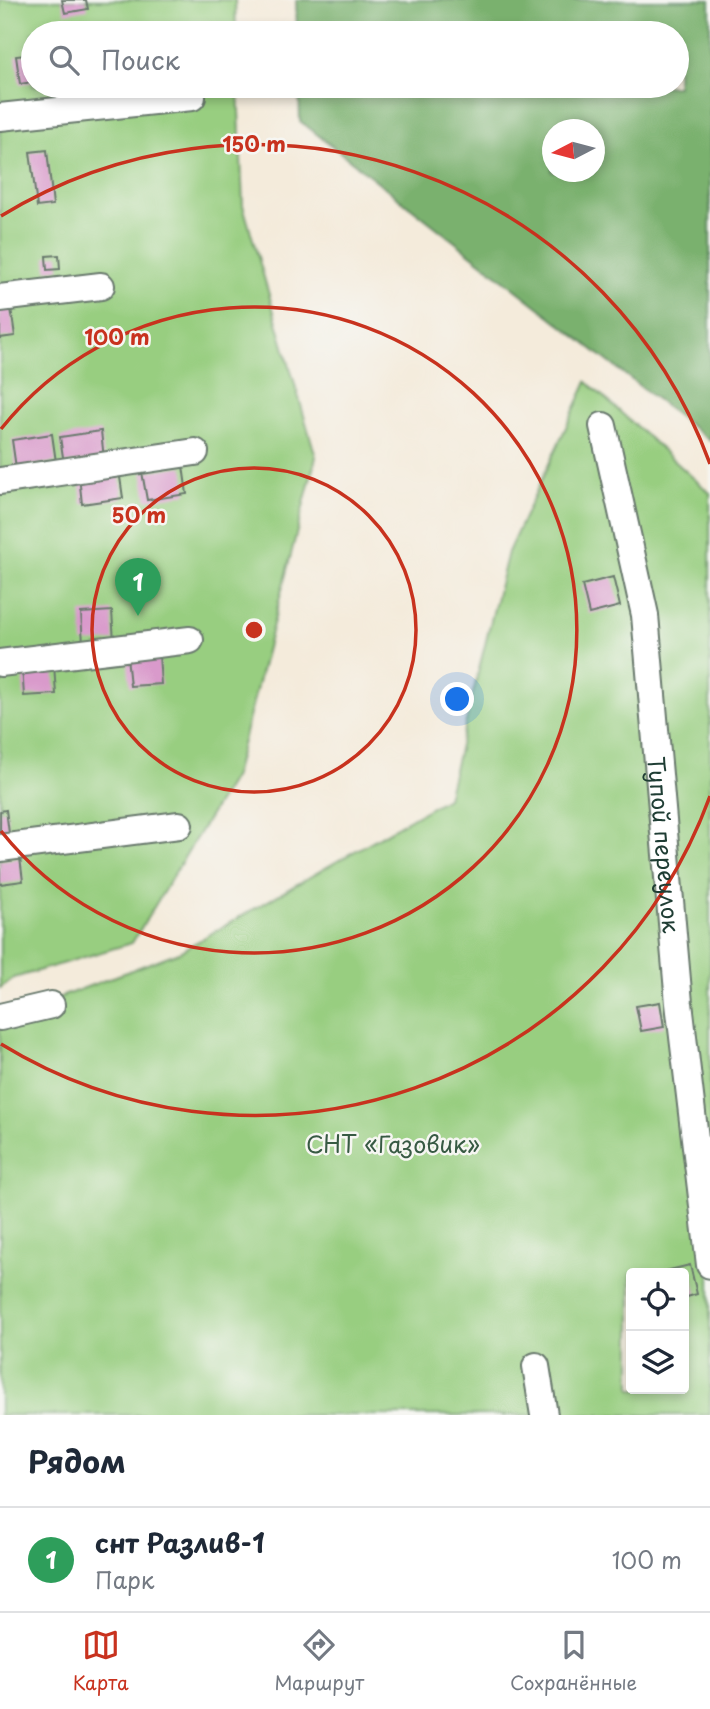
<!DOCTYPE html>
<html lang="ru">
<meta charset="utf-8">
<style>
body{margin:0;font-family:"Playpen Sans",sans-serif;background:#f2f2f3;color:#1f2937}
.controls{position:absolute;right:21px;bottom:21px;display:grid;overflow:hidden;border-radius:7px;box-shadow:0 4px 10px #0003}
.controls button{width:63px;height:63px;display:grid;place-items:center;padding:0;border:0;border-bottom:2px solid #e0e1e3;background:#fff;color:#1f2937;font:35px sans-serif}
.compass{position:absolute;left:542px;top:119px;width:63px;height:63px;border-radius:50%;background:#fff;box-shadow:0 4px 10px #0003;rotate:264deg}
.you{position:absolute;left:458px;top:700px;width:24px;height:24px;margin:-18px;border:5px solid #fff;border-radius:50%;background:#1a73e8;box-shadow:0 0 0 10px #1a73e833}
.badge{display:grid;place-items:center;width:46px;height:46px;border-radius:50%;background:#c8321e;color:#fff;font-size:23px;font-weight:700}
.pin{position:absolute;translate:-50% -58px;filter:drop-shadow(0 2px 4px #0008)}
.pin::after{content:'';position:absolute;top:37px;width:24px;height:21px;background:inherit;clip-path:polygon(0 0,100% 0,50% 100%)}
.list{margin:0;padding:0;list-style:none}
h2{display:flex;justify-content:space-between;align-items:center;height:91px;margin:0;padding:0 28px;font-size:30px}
h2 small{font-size:23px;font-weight:400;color:#747a83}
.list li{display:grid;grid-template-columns:46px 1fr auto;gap:21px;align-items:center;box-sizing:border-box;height:105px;padding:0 28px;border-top:2px solid #e0e1e3}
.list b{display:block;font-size:26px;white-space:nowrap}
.list p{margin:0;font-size:23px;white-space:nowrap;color:#747a83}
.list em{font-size:23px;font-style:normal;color:#747a83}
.icon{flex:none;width:38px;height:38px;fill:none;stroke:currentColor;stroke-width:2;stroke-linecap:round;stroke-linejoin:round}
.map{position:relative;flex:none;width:710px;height:1415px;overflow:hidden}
.search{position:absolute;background:#fff;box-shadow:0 4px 10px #0003;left:21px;right:21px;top:21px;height:77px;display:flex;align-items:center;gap:18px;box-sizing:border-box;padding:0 24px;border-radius:38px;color:#747a83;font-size:26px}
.sheet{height:196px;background:#fff}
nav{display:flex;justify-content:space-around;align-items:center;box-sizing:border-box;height:98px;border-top:2px solid #e0e1e3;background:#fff;font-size:19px;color:#747a83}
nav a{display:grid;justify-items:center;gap:4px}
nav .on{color:#c8321e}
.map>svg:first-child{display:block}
.green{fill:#98ce80;stroke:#5c865a;stroke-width:2;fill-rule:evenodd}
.forest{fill:#7ab16e;stroke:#4c7751;stroke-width:2;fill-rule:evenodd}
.building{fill:#d99acb}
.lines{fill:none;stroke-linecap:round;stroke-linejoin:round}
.minor-casing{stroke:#6a7a6e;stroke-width:30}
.minor{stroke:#fff;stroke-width:26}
.ring{fill:none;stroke:#c8321e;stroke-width:3.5}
.labels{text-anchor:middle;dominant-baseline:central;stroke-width:5;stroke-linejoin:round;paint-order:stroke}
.street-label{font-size:23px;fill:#1f3d34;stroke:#f6f6f2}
.park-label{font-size:23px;fill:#375a43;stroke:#f6f6f2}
.centre{fill:#c8321e;stroke:#f6f6f2;stroke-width:3.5}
.ring-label{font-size:21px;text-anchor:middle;font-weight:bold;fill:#c8321e;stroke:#f6f6f2;stroke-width:5;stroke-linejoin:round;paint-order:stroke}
</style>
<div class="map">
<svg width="710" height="1415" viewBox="0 0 710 1415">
<rect width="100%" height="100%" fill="#f6f6f2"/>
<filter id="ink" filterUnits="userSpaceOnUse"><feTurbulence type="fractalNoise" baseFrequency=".0143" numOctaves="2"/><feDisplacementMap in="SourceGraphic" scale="14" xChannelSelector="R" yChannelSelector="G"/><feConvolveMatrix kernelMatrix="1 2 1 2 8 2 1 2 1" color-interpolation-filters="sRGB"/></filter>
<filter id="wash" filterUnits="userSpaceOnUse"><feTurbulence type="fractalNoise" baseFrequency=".00686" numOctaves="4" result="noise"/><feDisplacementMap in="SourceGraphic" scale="28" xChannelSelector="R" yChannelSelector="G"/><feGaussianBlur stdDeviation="1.57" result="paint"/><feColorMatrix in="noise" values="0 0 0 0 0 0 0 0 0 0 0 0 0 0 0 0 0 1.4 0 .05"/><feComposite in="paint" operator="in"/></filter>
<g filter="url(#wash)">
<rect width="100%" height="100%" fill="#f4ebdb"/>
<path class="green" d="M0 0H235L236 33H33V86H238L243 205 316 457 234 776 132 943 14 978 0 988Z
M587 382 710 493V1415H0V1020L179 952 447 798 508 552ZM631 1273H684V1389H631Z"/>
<path class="forest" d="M296 0H710V441L300 121 299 86H677V33H297ZM552 130H594V172H552Z"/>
<g id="blocks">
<path class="building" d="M62 0H86L88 9 65 13Z
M33 54V82L20 84 16 56Z
M47 150 53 205 37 207 30 152Z
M59 255 60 269 47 270 46 256Z
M11 308 15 336 0 338V309Z
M101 431 104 459 64 464 60 437Z
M52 434 56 462 16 468 12 440Z
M183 466 187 494 147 500 142 472Z
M119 470 123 498 82 504 79 476Z
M613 577 620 606 589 614 582 585Z
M112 611 114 641 83 643 81 613Z
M159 654 161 684 130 686 127 656Z
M54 664 56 694 24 696 22 666Z
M6 810 9 833 0 834V811Z
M20 858 23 881 0 884V860Z
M660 1002 664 1027 641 1031 636 1006Z
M690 1265 697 1294 684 1298V1273L661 1272Z"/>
</g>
</g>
<g filter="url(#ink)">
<use href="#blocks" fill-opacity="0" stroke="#6a7a6e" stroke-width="2"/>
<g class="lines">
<defs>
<g id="minor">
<path d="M0 117 192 97"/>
<path d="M0 298 101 286"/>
<path id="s1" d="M603 426 645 615 679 1003 710 1265"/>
<path d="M0 481 195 452"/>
<path d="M0 663 190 640"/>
<path d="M0 848 179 825"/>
<path d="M0 1017 51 1005"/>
<path d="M536 1366 544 1415"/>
</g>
</defs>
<use href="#minor" class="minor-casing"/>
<use href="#minor" class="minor"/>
</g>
</g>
<g class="ring">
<circle cx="254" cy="630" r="162"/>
<path d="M1 429A323 323 0 1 1 1 831"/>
<path d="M710 796A485 485 0 0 1 1 1044M1 216A485 485 0 0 1 710 464"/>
</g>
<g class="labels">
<g class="street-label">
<text stroke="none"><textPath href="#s1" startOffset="424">Тупой переулок</textPath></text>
</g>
<g class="park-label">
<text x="393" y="1143">СНТ «Газовик»</text>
</g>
</g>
<circle cx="254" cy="630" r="10" class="centre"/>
<g class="ring-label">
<text x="254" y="152">150 m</text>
<text x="117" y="345">100 m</text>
<text x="139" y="523">50 m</text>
</g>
</svg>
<div class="controls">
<button><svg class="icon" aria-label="locate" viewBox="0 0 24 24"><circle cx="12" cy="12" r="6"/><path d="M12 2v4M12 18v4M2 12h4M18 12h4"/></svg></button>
<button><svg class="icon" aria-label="layers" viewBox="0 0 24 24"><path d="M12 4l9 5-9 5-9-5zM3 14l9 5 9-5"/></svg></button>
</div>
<svg class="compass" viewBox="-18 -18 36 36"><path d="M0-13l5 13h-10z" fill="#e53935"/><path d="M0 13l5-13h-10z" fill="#747a83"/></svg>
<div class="you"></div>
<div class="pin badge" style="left:138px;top:616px;background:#2e9e5b">1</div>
<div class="search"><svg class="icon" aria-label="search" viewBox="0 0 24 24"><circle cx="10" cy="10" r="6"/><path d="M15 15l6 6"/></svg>Поиск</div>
</div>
<section class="sheet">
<h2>Рядом<small></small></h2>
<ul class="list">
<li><span class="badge" style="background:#2e9e5b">1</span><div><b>снт Разлив-1</b><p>Парк</p></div><em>100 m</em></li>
</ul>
</section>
<nav>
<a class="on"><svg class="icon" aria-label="map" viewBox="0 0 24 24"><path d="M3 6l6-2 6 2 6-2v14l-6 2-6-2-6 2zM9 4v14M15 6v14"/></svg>Карта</a>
<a><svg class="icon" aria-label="directions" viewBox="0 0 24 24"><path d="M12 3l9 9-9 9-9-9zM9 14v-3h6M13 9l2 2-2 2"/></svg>Маршрут</a>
<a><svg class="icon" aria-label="saved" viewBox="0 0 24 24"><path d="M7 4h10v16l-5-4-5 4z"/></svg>Сохранённые</a>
</nav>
